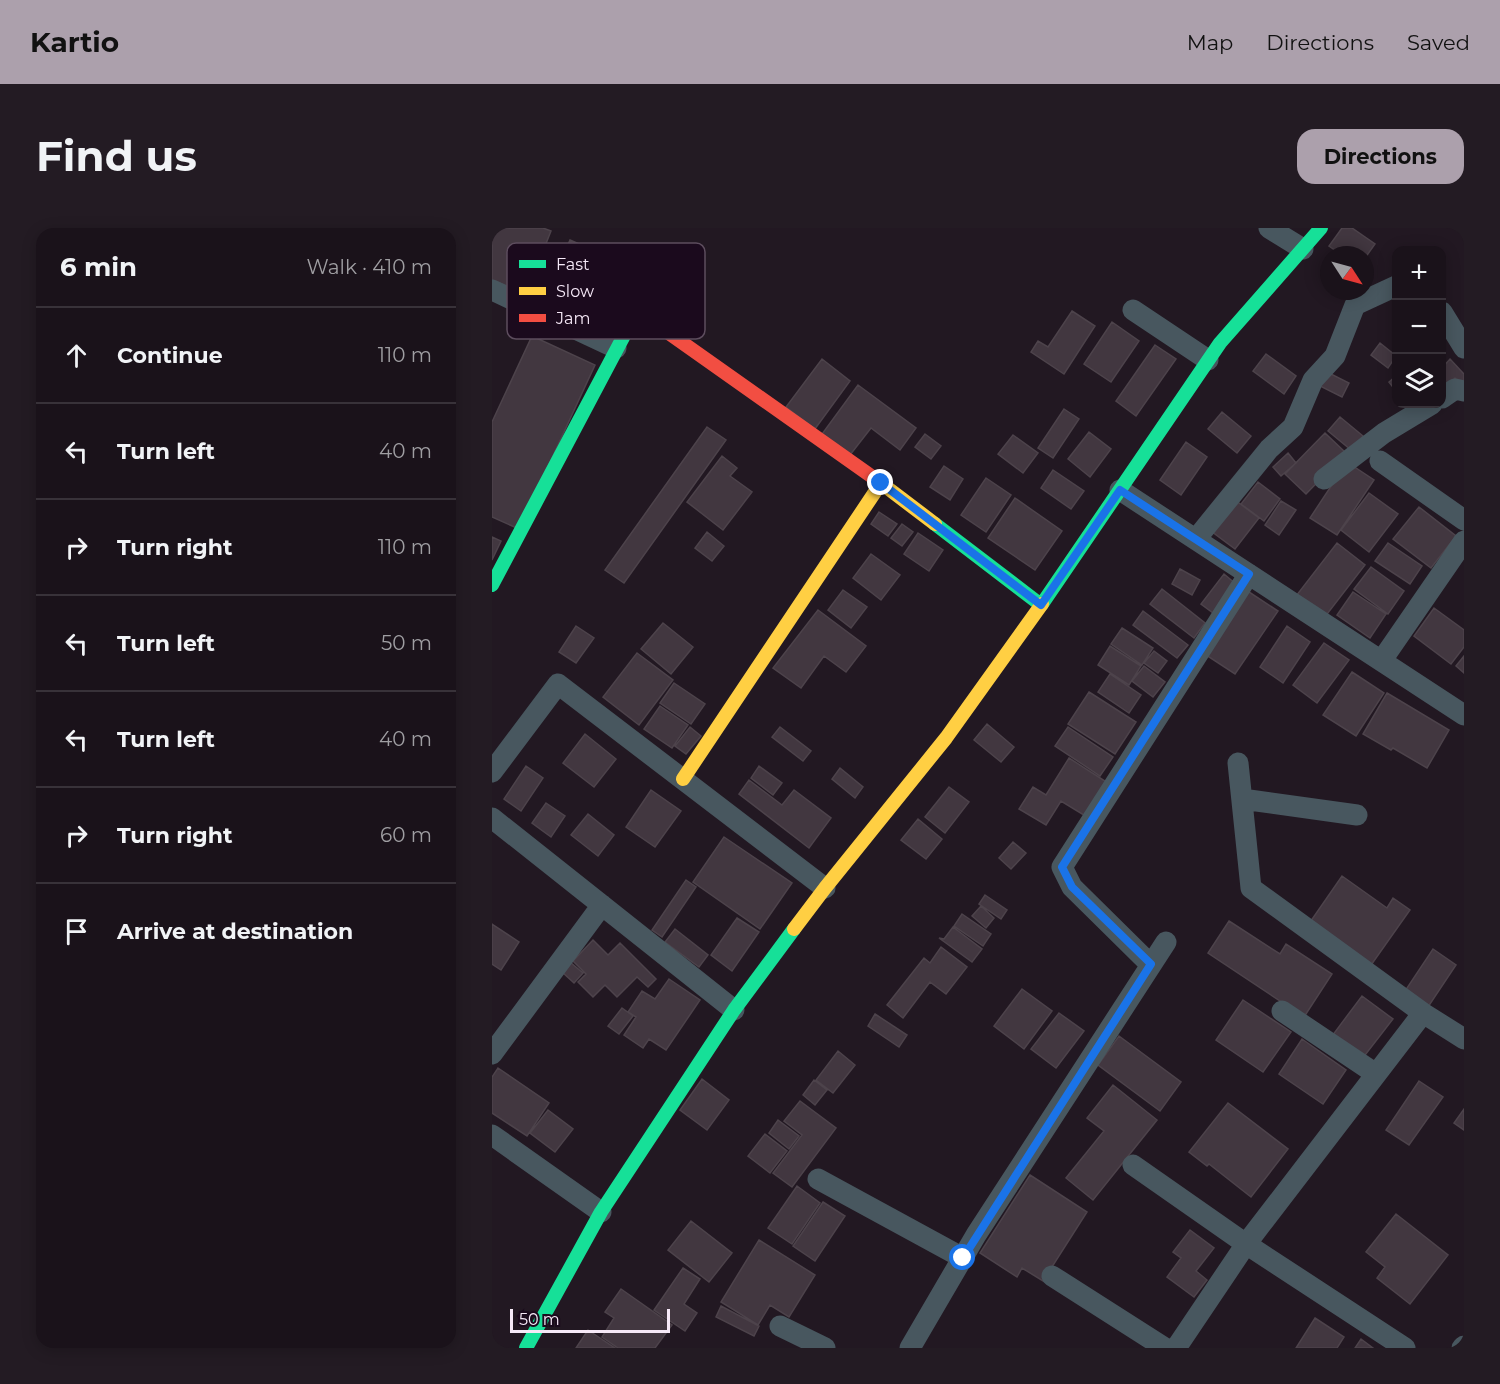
<!DOCTYPE html>
<meta charset="utf-8">
<style>
body{margin:0;font-family:Montserrat,sans-serif;background:#231b23;color:#f1f3f6}
.controls{position:absolute;right:18px;top:18px;display:grid;overflow:hidden;border-radius:12px;box-shadow:0 3px 15px #0003}
.controls button{width:54px;height:54px;display:grid;place-items:center;padding:0;border:0;border-bottom:2px solid #383239;background:#1a121a;color:#f1f3f6;font:30px sans-serif}
.compass{position:absolute;left:828px;top:18px;width:54px;height:54px;border-radius:50%;background:#1a121a;box-shadow:0 3px 15px #0003;rotate:126deg}
.scale{position:absolute;left:18px;bottom:15px;width:160px;box-sizing:border-box;padding-left:6px;border:3px solid #f6e9f7;border-top:0;font-size:16px;line-height:21px;white-space:nowrap;color:#f6e9f7;-webkit-text-stroke:4px #1b0a1d;paint-order:stroke}
.stop{position:absolute;width:18px;height:18px;margin:-14px;border:4px solid #1a73e8;border-radius:50%;background:#fff}
.stop.end{background:#1a73e8;border-color:#fff;box-shadow:0 2px 6px #0008}
.list{margin:0;padding:0;list-style:none}
h2{display:flex;justify-content:space-between;align-items:center;height:78px;margin:0;padding:0 24px;font-size:26px}
h2 small{font-size:20px;font-weight:400;color:#9f9ea2}
.list li{display:grid;grid-template-columns:39px 1fr auto;gap:18px;align-items:center;box-sizing:border-box;height:96px;padding:0 24px;border-top:2px solid #383239}
.list b{display:block;font-size:22px;white-space:nowrap}
.list em{font-size:20px;font-style:normal;color:#9f9ea2}
.icon{flex:none;width:33px;height:33px;fill:none;stroke:currentColor;stroke-width:2;stroke-linecap:round;stroke-linejoin:round}
.map{position:relative;flex:none;width:972px;height:1120px;overflow:hidden;border-radius:18px}
header{display:flex;align-items:center;gap:36px;box-sizing:border-box;height:84px;padding:0 30px;background:#aca0ac;color:#111}
header strong{font-size:28px}
nav{display:flex;gap:33px;margin-inline-start:auto;font-size:21px}
.intro{display:flex;align-items:center;justify-content:space-between;box-sizing:border-box;height:144px;padding:0 36px}
h1{margin:0;font-size:42px}
.button{padding:15px 27px;border-radius:18px;background:#aca0ac;color:#111;font-size:21px;font-weight:700}
main{display:flex;gap:36px;padding:0 36px}
aside{flex:1;background:#1a121a;border-radius:18px;box-shadow:0 3px 15px #0003}
.map>svg:first-child{display:block}
.building{fill:#423740;stroke:#4d434b;stroke-width:1.5}
.lines{fill:none;stroke-linecap:round;stroke-linejoin:round}
.street{stroke:#48575f;stroke-width:21}
.fast{stroke:#16e098;stroke-width:14}
.slow{stroke:#ffcf43;stroke-width:14}
.jam{stroke:#f24e42;stroke-width:14}
.route{stroke:#1a73e8;stroke-width:8}
.key{fill:#1b0a1d;stroke:#5d4d5e;stroke-width:1.5}
.key-label{font-size:16px;fill:#f6e9f7}
</style>
<header>
<strong>Kartio</strong>
<nav><a>Map</a><a>Directions</a><a>Saved</a></nav>
</header>
<div class="intro"><h1>Find us</h1><a class="button">Directions</a></div>
<main>
<aside>
<h2>6 min<small>Walk · 410 m</small></h2>
<ul class="list">
<li><svg class="icon" aria-label="ahead" viewBox="0 0 24 24"><path d="M12 20V5M6 11l6-6 6 6"/></svg><div><b>Continue</b></div><em>110 m</em></li>
<li><svg class="icon" aria-label="left" viewBox="0 0 24 24"><path d="M17 20v-9H6M10 6l-5 5 5 5"/></svg><div><b>Turn left</b></div><em>40 m</em></li>
<li><svg class="icon" aria-label="right" viewBox="0 0 24 24"><path d="M7 20v-9h11M14 6l5 5-5 5"/></svg><div><b>Turn right</b></div><em>110 m</em></li>
<li><svg class="icon" aria-label="left" viewBox="0 0 24 24"><path d="M17 20v-9H6M10 6l-5 5 5 5"/></svg><div><b>Turn left</b></div><em>50 m</em></li>
<li><svg class="icon" aria-label="left" viewBox="0 0 24 24"><path d="M17 20v-9H6M10 6l-5 5 5 5"/></svg><div><b>Turn left</b></div><em>40 m</em></li>
<li><svg class="icon" aria-label="right" viewBox="0 0 24 24"><path d="M7 20v-9h11M14 6l5 5-5 5"/></svg><div><b>Turn right</b></div><em>60 m</em></li>
<li><svg class="icon" aria-label="arrive" viewBox="0 0 24 24"><path d="M6 21V4h12l-3 4 3 4H6"/></svg><div><b>Arrive at destination</b></div></li>
</ul>
</aside>
<div class="map">
<svg width="972" height="1120" viewBox="0 0 972 1120">
<rect width="100%" height="100%" fill="#221822"/>
<path class="building" d="M0 0H51L59 3 34 66 0 52Z
M850 0H860L883 16 873 30V27H850L837 18Z
M78 12 151 44 122 110 49 78Z
M580 83 603 98 572 146 539 124 546 113 556 119Z
M620 94 647 113 619 154 592 136Z
M40 108 103 137 27 301 0 289V194Z
M888 115 904 128 896 140 879 127Z
M663 117 684 131 644 188 624 173Z
M774 126 804 148 792 166 761 143Z
M330 131 358 153 323 201 294 179Z
M958 131 972 146V160L963 150 950 162V140Z
M831 142 857 155 850 169 824 156Z
M904 148V163L897 154Z
M366 157 424 200 408 222 379 200 358 227 330 206Z
M572 181 587 191 561 230 546 220Z
M730 184 759 208 745 225 716 201Z
M848 189 871 208 859 222 836 203Z
M215 199 234 212 132 355 113 342Z
M597 204 619 221 598 249 576 231Z
M833 205 854 225 814 266 793 246Z
M433 206 449 218 439 231 423 219Z
M521 207 546 225 531 245 506 226Z
M694 214 715 229 689 267 668 252Z
M796 225 804 235 789 248 781 239Z
M230 228 245 240 238 248 260 264 231 302 195 274Z
M855 234 882 252 845 307 818 290Z
M452 238 471 251 458 272 438 259Z
M561 242 592 263 579 281 549 260Z
M494 250 519 267 494 304 469 287Z
M766 254 788 271 772 293 749 276Z
M877 265 906 286 877 324 849 302Z
M523 270 570 303 543 342 496 310Z
M743 272 767 290 743 321 719 303Z
M789 273 804 282 787 307 773 297Z
M927 279 964 308 939 340 901 311Z
M387 284 405 296 396 308 379 296Z
M410 296 421 304 410 318 399 310Z
M215 304 232 318 220 333 203 320Z
M426 305 451 322 437 343 412 326Z
M0 309 9 313 0 332Z
M845 315 873 337 832 390 804 368Z
M896 315 930 338 918 356 883 333Z
M379 326 408 347 389 372 361 350Z
M879 339 912 363 896 386 862 361Z
M688 341 708 352 700 367 680 356Z
M732 346 744 356 721 385 709 376Z
M670 361 713 395 702 410 658 376Z
M351 362 375 379 359 400 336 382Z
M754 362 786 383 743 446 711 425Z
M861 364 894 386 878 410 845 387Z
M942 380 972 402V419L959 436 922 408Z
M326 382 374 418 354 444 332 428 309 460 281 440Z
M651 383 696 417 685 430 641 397Z
M171 395 201 419 179 446 149 421Z
M84 398 102 410 84 435 67 424Z
M795 398 818 414 791 455 768 439Z
M630 400 661 420 650 437 619 416Z
M832 415 857 432 825 475 801 457Z
M618 418 649 438 637 457 606 437Z
M662 423 675 433 666 445 652 435Z
M145 425 181 452 147 497 111 469Z
M972 428V445L964 438Z
M652 438 673 454 661 469 640 453Z
M860 444 892 465 864 508 831 487Z
M618 446 649 467 637 485 606 464Z
M182 455 213 476 199 496 168 475Z
M597 464 644 494 623 526 576 496Z
M895 465 957 502 935 540 901 520 899 522 871 506Z
M168 478 196 497 180 520 152 501Z
M495 496 522 519 509 534 482 512Z
M198 499 209 508 194 526 183 518Z
M288 499 319 523 311 533 280 509Z
M576 499 621 529 608 548 563 518Z
M93 506 124 531 102 559 71 535Z
M577 530 616 555 595 589 569 573 554 597 527 581 541 559 554 567Z
M34 538 51 550 29 583 12 571Z
M267 538 290 555 281 567 259 550Z
M348 540 371 559 363 570 340 551Z
M257 552 290 577 302 562 339 590 317 620 247 566Z
M457 559 477 574 453 605 433 589Z
M159 562 189 583 163 619 134 599Z
M54 575 73 588 59 609 40 595Z
M96 586 122 607 106 628 79 607Z
M426 591 450 611 434 631 409 612Z
M232 609 300 655 268 701 201 654Z
M521 614 534 625 519 641 507 630Z
M850 648 895 680 901 670 918 682 877 740 816 697Z
M194 652 204 659 170 709 160 702Z
M493 667 515 682 509 691 487 676Z
M489 678 502 690 494 700 480 688Z
M470 686 499 706 491 718 462 698Z
M245 690 267 704 240 743 219 727Z
M737 693 788 726 794 716 840 746 812 789 716 725Z
M0 696 27 714 9 742 0 736Z
M461 699 490 721 480 734 447 710 452 711Z
M183 701 216 727 207 739 173 714Z
M101 712 116 727 128 715 164 751 156 759 145 749 125 769 113 757 101 769 86 754 94 746 81 733Z
M449 719 475 739 454 766 438 754 411 790 395 777 432 730 438 735Z
M941 721 964 737 936 779 913 763Z
M78 734 91 745 82 755 70 744Z
M177 751 208 772 174 822 157 811 151 820 132 807 144 789 136 784 150 763 163 771Z
M530 761 560 783 532 821 502 798Z
M870 768 901 791 870 831 840 808Z
M751 772 799 804 771 844 724 812Z
M130 780 141 788 127 806 116 798Z
M567 785 592 803 564 840 539 821Z
M383 786 415 807 407 819 376 798Z
M627 808 689 854 668 883 606 837Z
M810 811 854 842 831 876 787 846Z
M346 823 363 837 341 865 324 852Z
M6 840 57 875 35 908 0 885V849Z
M210 851 237 872 215 902 188 882Z
M322 852 335 862 323 877 311 867Z
M927 853 951 869 917 917 894 902Z
M621 857 665 892 601 972 574 950 612 903 595 890Z
M308 873 344 900 300 959 281 945 310 907 292 893Z
M736 875 796 921 759 969 717 936 715 938 697 924Z
M972 881V902L962 895Z
M56 882 81 901 63 924 38 905Z
M286 892 307 908 297 921 277 905Z
M273 906 295 923 278 945 256 928Z
M538 947 595 984 551 1053 530 1040 525 1049 488 1025Z
M305 958 328 975 300 1016 276 1000Z
M331 974 353 988 323 1033 301 1018Z
M904 986 956 1027 918 1076 885 1050 893 1039 874 1024Z
M199 993 240 1025 217 1054 176 1022Z
M698 1002 722 1020 704 1043 715 1052 702 1069 675 1049 689 1030 681 1024Z
M267 1012 323 1047 297 1089 278 1077 266 1097 229 1074Z
M191 1040 208 1051 192 1076 205 1085 193 1103 162 1082Z
M129 1061 180 1097 163 1120H126L110 1109 122 1090 113 1084Z
M229 1078 267 1098 262 1108 224 1089Z
M823 1090 852 1109 845 1120H804Z
M96 1102 123 1120H84Z
M869 1111 881 1120H863Z"/>
<g class="lines">
<path class="street" d="M777 0 811 21
M0 62 124 120
M641 82 716 132
M950 84 972 120
M950 170 963 161 972 163
M888 233 972 292
M832 251 892 205 940 176
M628 262 972 487
M704 311 777 221 801 199 821 152 843 128 863 77 904 58
M890 432 972 313
M746 535 759 660 931 785
M0 544 66 456 333 660
M750 571 865 587
M0 590 242 782
M659 737 580 659 570 639 757 346
M790 783 884 846
M0 826 110 677
M0 907 109 984
M641 937 754 1016 913 1120
M326 951 471 1030
M560 1048 673 1120
M288 1098 333 1120
M418 1120 484 1007 674 714
M684 1120 754 1016 931 785 972 811
M970 1120 972 1118"/>
<path class="fast" d="M443 296 549 377
M0 357 145 83 147 84
M550 376 728 115 829 0
M34 1120 109 984 242 782 302 701"/>
<path class="slow" d="M191 551 389 255 443 296
M302 701 333 660 454 510 550 376"/>
<path class="jam" d="M147 84 389 255"/>
</g>
<g class="lines">
<path class="route" d="M389 255 549 377 628 262 757 346 570 639 580 659 659 736 471 1030"/>
</g>
<rect x="15" y="15" width="198" height="96" rx="9" class="key"/>
<rect x="27" y="32" width="27" height="8" fill="#16e098"/>
<rect x="27" y="59" width="27" height="8" fill="#ffcf43"/>
<rect x="27" y="86" width="27" height="8" fill="#f24e42"/>
<g class="key-label">
<text x="64" y="42">Fast</text>
<text x="64" y="69">Slow</text>
<text x="64" y="96">Jam</text>
</g>
</svg>
<div class="controls">
<button>+</button>
<button>−</button>
<button><svg class="icon" aria-label="layers" viewBox="0 0 24 24"><path d="M12 4l9 5-9 5-9-5zM3 14l9 5 9-5"/></svg></button>
</div>
<svg class="compass" viewBox="-18 -18 36 36"><path d="M0-13l5 13h-10z" fill="#e53935"/><path d="M0 13l5-13h-10z" fill="#9f9ea2"/></svg>
<div class="scale">50 m</div>
<div class="stop" style="left:471px;top:1030px"></div>
<div class="stop end" style="left:389px;top:255px"></div>
</div>
</main>
